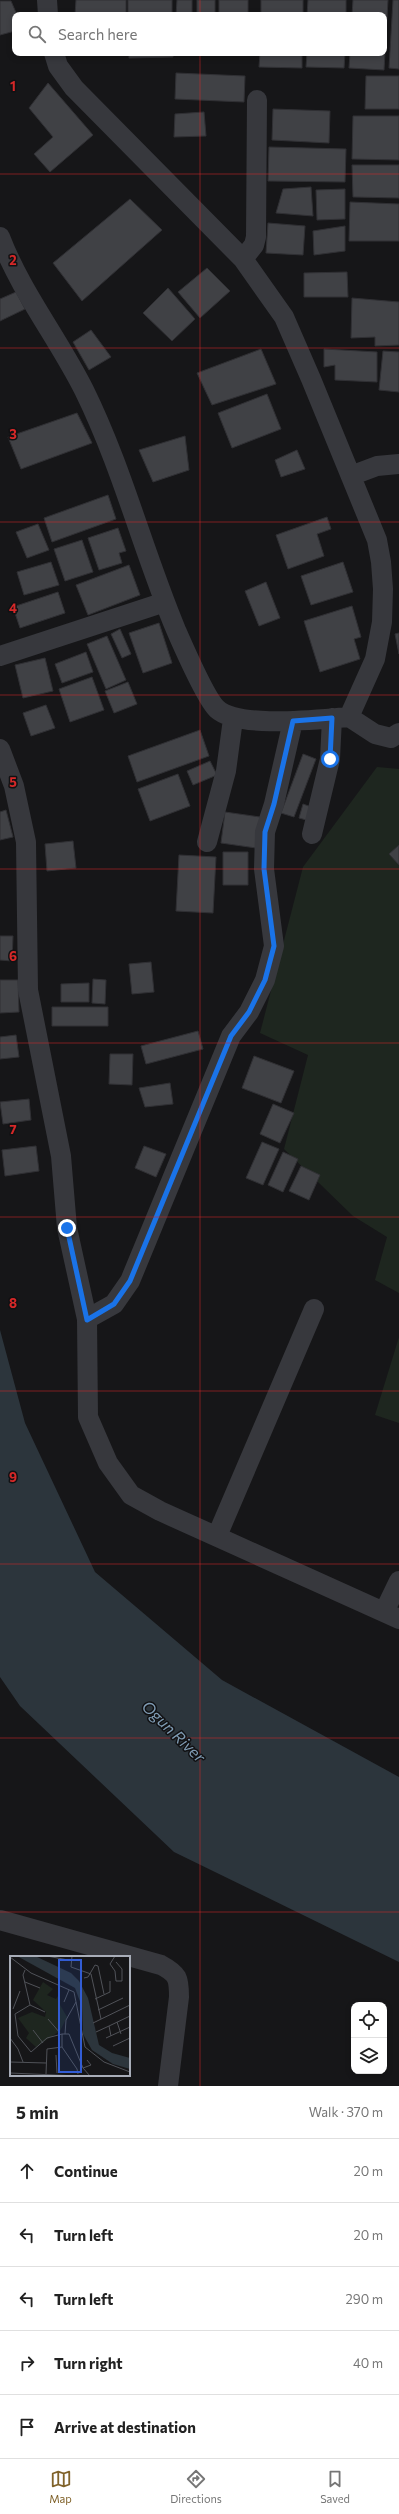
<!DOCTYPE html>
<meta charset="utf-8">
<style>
body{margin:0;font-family:Commissioner,sans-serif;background:#f2f2f2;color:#222}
.controls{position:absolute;right:12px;bottom:12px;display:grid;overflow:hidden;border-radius:8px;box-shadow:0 2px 6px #0003}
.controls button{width:36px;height:36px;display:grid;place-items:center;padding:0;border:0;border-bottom:1px solid #e0e0e0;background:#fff;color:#222;font:20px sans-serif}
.stop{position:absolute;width:12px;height:12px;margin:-9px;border:3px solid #1a73e8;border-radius:50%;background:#fff}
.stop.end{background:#1a73e8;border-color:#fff;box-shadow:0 1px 4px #0008}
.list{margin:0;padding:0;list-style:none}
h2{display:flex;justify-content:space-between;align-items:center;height:52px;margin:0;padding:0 16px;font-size:17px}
h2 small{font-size:13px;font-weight:400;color:#767676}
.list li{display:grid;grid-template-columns:26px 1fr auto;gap:12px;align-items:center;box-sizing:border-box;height:64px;padding:0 16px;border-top:1px solid #e0e0e0}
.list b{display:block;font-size:15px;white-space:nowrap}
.list em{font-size:13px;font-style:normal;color:#767676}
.icon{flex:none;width:22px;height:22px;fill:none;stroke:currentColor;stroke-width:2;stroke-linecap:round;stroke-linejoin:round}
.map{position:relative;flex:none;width:399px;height:2086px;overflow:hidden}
.search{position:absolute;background:#fff;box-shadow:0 2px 6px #0003;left:12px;right:12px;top:12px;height:44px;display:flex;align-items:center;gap:10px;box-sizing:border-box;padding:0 14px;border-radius:8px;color:#767676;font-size:15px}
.sheet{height:372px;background:#fff}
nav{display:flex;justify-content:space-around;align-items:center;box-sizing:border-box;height:56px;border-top:1px solid #e0e0e0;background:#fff;font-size:11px;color:#767676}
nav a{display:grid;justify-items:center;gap:2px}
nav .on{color:#80622a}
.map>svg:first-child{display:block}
.green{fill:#1e261f}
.water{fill:#2c353c}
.building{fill:#404145;stroke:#303034}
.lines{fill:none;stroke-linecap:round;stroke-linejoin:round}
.minor{stroke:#37383d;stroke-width:20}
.route{stroke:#1a73e8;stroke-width:5}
.grid{fill:none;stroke:#d62828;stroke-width:1;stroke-opacity:0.55}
.labels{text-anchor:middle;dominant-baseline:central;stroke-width:3;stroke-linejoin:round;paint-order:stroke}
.water-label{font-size:16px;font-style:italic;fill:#7f9bb3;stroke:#111113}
.inset-road{fill:none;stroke:#505258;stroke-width:1}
.view{fill:#325cd3;fill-opacity:0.15;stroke:#325cd3;stroke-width:2}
.inset-edge{fill:none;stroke:#a8adb8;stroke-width:2}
.grid-label{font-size:13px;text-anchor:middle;font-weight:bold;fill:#d62828;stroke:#111113;stroke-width:3;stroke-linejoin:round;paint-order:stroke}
</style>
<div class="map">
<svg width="399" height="2086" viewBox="0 0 399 2086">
<rect width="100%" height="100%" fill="#161618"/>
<path class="green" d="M377 767 399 769V1293L375 1280 387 1237 353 1216 284 1149 308 1055 260 1033 303 867Z
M399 1337V1423L375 1415Z"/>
<path class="water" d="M0 1330 25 1423 95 1572 222 1680 399 1777V1962L174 1852 20 1706 0 1677Z"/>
<path class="building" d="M76 0H126V15H75Z
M128 0H172V15H128Z
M177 0H192V15H176Z
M197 0H215V15H197Z
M219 0H248V15H219Z
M261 0H303V15H261Z
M308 0H346V15H307Z
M353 0H388L384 70 349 68 350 53H384V15H352Z
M393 0H399V69L389 68Z
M0 1H11L17 15 15 31 0 35Z
M74 53H125V55Z
M129 53H173V57L129 58Z
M260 53H302V68L259 67Z
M307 53H345L344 68 306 67Z
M176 73 245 76 244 102 175 99Z
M366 76H399V109H365Z
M48 83 93 135 50 172 34 154 53 137 29 108Z
M273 109 330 111 329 143 272 140Z
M204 112 206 136 174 137 175 114Z
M353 116H399V160L352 159Z
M269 147 346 149 345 182 268 181Z
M352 165H399V198L353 197Z
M311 187 313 216 276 213 283 189Z
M345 189V219L317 220 316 190Z
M130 199 162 230 82 301 53 263Z
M350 202 399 204V241H349Z
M268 223 305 226 303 255 266 253Z
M345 226V251L314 255 313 231Z
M207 268 230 291 200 318 178 292Z
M347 272 348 297H304V273Z
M168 288 195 319 172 341 143 313Z
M16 292 25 309 0 321V299Z
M352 298 399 302V345L375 346V337L351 338Z
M91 330 111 357 89 370 73 342Z
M261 349 276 384 212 405 197 373Z
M324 349 377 352V382L335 380V365L324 367Z
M383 351 399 352V392L379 390Z
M267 394 281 429 232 448 218 413Z
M77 413 92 443 21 469 8 437Z
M185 436 189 470 153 482 139 450Z
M297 450 305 469 281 477 275 460Z
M108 495 116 519 52 542 44 518Z
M327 517 331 529 317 534 324 556 288 569 276 535Z
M38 524 49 550 27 558 16 532Z
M118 528 126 551 119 553 122 563 99 570 88 538Z
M82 540 93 572 65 581 54 549Z
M51 562 59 585 24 595 17 572Z
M343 562 353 592 311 605 301 576Z
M129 565 140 595 88 615 76 585Z
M266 582 280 618 259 626 245 591Z
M58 592 65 613 20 628 13 607Z
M352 606 361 637 354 639 360 659 320 672 304 621Z
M159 623 172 663 143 673 129 633Z
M120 629 131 654 122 658 111 634Z
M399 633V654L395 634Z
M107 636 126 680 106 689 87 644Z
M86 652 93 672 62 683 55 664Z
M45 658 53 691 23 698 15 665Z
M92 677 104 710 70 722 59 689Z
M128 682 137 704 114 713 105 691Z
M46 705 55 728 31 736 23 713Z
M200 730 209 756 137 782 128 756Z
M303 754 316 759 294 817 281 813Z
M210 761 217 775 193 785 187 771Z
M178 774 190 806 150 821 138 789Z
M303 804 314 808 310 821 299 818Z
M6 810 13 837 0 840V812Z
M225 812 260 817 256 848 221 843Z
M73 841 76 868 47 871 45 844Z
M399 845V865L389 854Z
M223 852H248V885H223Z
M179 855 216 857 213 913 176 911Z
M0 936H13L12 961 0 960Z
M151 962 154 992 132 994 129 964Z
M93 979 106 980 105 1004 92 1003Z
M0 980H18L19 1012 0 1013Z
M89 983V1002H61V984Z
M52 1007H108V1026H52Z
M198 1031 203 1049 146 1064 141 1046Z
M16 1035 19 1057 0 1059V1037Z
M110 1054H133L132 1085 109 1084Z
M254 1056 294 1071 281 1103 242 1088Z
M170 1083 173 1104 145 1107 139 1088Z
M29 1099 31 1120 3 1124 0 1102Z
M273 1104 294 1113 280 1143 260 1134Z
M262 1142 279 1149 263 1185 246 1178Z
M36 1146 39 1171 5 1176 2 1150Z
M144 1146 166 1154 156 1177 135 1168Z
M283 1152 298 1159 283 1192 268 1185Z
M301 1166 320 1175 309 1200 289 1191Z"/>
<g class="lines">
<path class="minor" d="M47 0 48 15
M0 237C21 292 58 338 84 390 122 467 143 551 176 630 183 646 206 699 217 709 239 729 319 719 349 717L375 659 382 622 383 589 381 562 377 540 311 379 284 317 243 259 74 88 58 66 54 53
M243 259 254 245 256 237 257 100
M353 475 377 466 399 464
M0 656 165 602
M349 717 375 734 391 738 399 733
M0 749 14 786 26 842 28 990 61 1156 67 1228 87 1319 88 1417 108 1463 131 1495 160 1511 399 1619
M312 834 330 759 332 718
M207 842 226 771 233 719
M87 1319 114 1304 130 1281 231 1036 249 1012 265 980 274 946 264 869 265 832 274 804 293 721
M217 1536 314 1309
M384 1612 399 1581
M0 1920 161 1965C178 1974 179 1978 179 1997L168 2086"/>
</g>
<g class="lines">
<path class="route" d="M67 1228 87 1320 114 1304 130 1281 231 1036 249 1012 265 980 274 946 264 869 265 832 274 804 293 721 332 718 330 759"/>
</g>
<path class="grid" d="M200 0V15M200 53V2086M0 174H399M0 348H399M0 522H399M0 695H399M0 869H399M0 1043H399M0 1217H399M0 1391H399M0 1564H399M0 1738H399M0 1912H399"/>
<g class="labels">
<g class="water-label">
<text transform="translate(174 1731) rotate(44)">Ogun River</text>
</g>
</g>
<g transform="translate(10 1956)">
<rect width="120" height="120" fill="#161618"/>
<path d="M33 26 43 33 37 39 46 43 48 40H50L49 47 57 61 50 75 26 91 16 82 19 77 8 62 22 56 35 61 36 56 23 44Z" fill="#1e261f"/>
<path d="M7 0H25L61 17 69 25 78 42 89 89 102 97 120 102V113L103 108 82 94 73 78 72 51 65 32Z" fill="#2c353c"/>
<path class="inset-road" d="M37 0 58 4M62 0 61 11 81 18 91 63M105 0 100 8 105 15 106 25H112V13L106 6M0 1 21 17 64 36 75 91 94 106 120 116M15 14 13 19 20 49 5 58 8 80 21 96 37 82 52 78M74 22 78 21 85 9 88 10 94 38M15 26 30 32M85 43 100 36V25M54 46 59 34M20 49 35 56M3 53 10 35M88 54 113 42M38 63 50 77M107 66 111 78M83 67 120 49M23 74 33 87M86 76 99 70M55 78 56 64 66 46M101 80 99 70 120 60M0 82 8 93 13 106M96 82 120 71M103 90 120 82M46 99 47 117M0 106 36 107M73 112 81 109 77 104M0 117 68 120M36 118 37 93 52 91M68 118 67 113 52 91V78H59L73 112 80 120"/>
<path class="view" d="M49 4H71V116H49Z"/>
<rect width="120" height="120" class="inset-edge"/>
</g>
<g class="grid-label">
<text x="13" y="91">1</text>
<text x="13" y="265">2</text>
<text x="13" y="439">3</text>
<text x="13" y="613">4</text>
<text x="13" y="787">5</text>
<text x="13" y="961">6</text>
<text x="13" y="1134">7</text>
<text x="13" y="1308">8</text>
<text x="13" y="1482">9</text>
</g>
</svg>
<div class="controls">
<button><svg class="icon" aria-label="locate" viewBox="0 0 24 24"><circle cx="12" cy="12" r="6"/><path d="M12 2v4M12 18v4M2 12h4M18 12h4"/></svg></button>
<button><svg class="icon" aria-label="layers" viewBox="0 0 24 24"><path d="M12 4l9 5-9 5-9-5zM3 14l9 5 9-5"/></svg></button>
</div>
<div class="stop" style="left:330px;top:759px"></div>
<div class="stop end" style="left:67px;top:1228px"></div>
<div class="search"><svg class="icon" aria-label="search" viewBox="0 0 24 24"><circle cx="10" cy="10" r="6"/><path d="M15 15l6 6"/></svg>Search here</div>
</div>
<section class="sheet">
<h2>5 min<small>Walk · 370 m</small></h2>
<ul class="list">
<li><svg class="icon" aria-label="ahead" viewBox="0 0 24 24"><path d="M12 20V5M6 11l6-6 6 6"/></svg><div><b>Continue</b></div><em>20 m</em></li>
<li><svg class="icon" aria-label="left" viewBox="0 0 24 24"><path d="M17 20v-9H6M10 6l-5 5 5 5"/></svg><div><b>Turn left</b></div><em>20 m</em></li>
<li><svg class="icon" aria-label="left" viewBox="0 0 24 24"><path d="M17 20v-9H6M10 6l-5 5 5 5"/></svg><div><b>Turn left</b></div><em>290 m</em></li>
<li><svg class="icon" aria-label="right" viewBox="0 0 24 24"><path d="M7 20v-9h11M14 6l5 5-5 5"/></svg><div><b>Turn right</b></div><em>40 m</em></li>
<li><svg class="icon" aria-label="arrive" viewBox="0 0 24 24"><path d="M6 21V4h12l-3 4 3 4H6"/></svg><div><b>Arrive at destination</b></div></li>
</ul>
</section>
<nav>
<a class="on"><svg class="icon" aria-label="map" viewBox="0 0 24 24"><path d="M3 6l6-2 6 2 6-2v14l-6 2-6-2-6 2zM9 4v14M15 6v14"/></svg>Map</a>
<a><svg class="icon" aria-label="directions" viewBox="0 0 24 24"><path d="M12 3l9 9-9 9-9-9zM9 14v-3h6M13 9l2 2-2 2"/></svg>Directions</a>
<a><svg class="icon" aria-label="saved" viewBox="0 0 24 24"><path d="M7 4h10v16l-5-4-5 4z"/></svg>Saved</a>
</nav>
